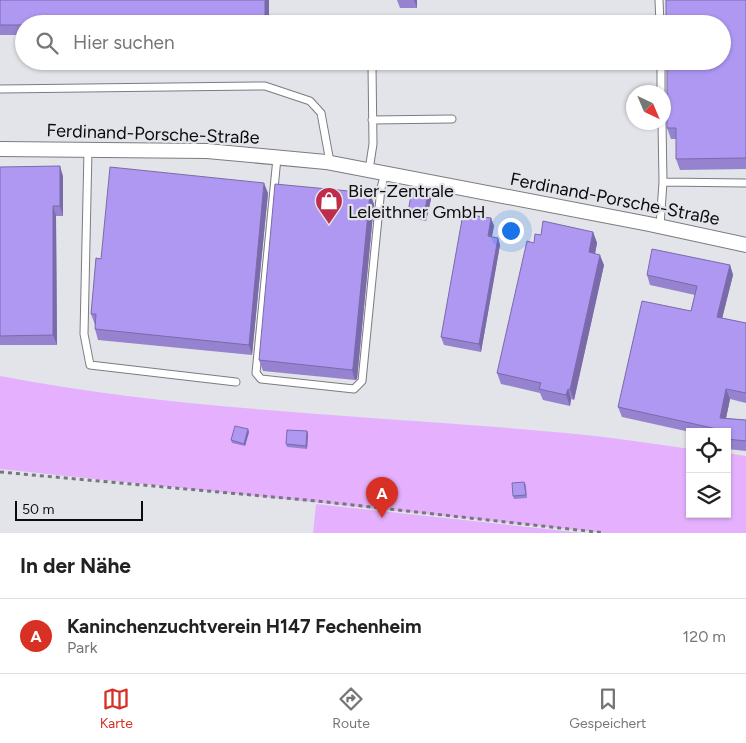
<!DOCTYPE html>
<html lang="de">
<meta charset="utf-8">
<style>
body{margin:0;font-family:Figtree,sans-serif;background:#f2f2f2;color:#222}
.controls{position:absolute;right:15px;bottom:15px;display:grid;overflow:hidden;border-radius:0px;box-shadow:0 1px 4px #0004}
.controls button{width:45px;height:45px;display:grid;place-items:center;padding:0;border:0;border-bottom:1px solid #e0e0e0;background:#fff;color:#222;font:25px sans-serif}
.compass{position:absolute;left:626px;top:85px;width:45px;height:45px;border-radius:50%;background:#fff;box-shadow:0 1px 4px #0004;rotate:136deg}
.scale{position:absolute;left:15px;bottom:12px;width:128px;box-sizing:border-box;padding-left:5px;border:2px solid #0b0b0d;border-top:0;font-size:14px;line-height:18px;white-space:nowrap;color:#0b0b0d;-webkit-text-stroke:4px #e3e4e9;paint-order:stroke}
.you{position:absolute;left:510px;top:230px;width:18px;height:18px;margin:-12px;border:4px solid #fff;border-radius:50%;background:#1a73e8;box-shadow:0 0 0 8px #1a73e833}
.badge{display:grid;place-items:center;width:32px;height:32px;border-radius:50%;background:#d93025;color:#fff;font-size:16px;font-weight:700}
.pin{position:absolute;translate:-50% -41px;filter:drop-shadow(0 1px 2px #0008)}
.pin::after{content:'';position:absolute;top:26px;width:18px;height:15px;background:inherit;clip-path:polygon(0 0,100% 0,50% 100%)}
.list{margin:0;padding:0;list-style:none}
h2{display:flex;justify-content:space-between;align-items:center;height:65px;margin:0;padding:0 20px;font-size:21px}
h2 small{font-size:16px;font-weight:400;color:#767676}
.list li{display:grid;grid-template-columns:32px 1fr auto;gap:15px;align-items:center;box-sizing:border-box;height:75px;padding:0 20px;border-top:1px solid #e0e0e0}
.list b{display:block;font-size:19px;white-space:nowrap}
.list p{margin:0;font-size:16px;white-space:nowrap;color:#767676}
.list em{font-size:16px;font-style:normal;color:#767676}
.icon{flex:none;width:28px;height:28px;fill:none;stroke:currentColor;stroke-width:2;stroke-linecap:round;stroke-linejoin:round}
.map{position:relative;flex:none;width:746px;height:533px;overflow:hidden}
.search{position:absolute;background:#fff;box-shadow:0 1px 4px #0004;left:15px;right:15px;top:15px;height:55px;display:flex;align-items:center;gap:12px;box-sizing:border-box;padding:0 18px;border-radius:28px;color:#767676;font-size:19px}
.sheet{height:140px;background:#fff}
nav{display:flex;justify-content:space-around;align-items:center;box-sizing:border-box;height:70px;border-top:1px solid #e0e0e0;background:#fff;font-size:14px;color:#767676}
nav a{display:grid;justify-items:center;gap:2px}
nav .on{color:#d93025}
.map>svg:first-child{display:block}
.green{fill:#e5b1fe}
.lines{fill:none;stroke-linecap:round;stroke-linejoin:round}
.lane-casing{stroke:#7b7c80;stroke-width:9}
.street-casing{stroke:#7b7c80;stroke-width:16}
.path{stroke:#76777a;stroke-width:3;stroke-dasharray:4 4;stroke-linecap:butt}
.lane{stroke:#fff;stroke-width:7}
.street{stroke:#fff;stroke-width:14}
.wall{fill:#9683d0}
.shaded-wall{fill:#7a6aa9}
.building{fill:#ae98f2;stroke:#7a6aa9}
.labels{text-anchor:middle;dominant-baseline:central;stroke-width:4.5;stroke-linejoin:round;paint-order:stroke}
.street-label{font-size:18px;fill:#0b0b0d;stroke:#e3e4e9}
.poi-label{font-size:18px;fill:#0b0b0d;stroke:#e3e4e9;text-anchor:start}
</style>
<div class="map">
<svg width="746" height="533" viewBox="0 0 746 533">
<rect width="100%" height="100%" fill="#e3e4e9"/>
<path class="green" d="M0 376C187 412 377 415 566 433 608 437 649 443 690 449V514H727V453L746 456V533H606L0 469Z
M316 504 583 533H313Z"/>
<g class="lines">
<defs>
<path id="lane" d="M659 0 660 24
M661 61V92
M0 89 265 86 310 101 321 113 330 162
M372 120 452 119
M662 122 663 182
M88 150 84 334 90 365 236 382
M277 158 256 373 261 379 354 389 362 381 381 188 385 173
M369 170 373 144 372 66 374 61
M660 226 663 182 746 183"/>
<path id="street" d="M0 149 207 151 326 162 649 224 746 245"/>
</defs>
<use href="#lane" class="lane-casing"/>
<use href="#street" class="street-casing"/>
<path class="path" d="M0 472 317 501 605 533"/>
<use href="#lane" class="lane"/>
<use href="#street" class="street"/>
</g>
<path class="wall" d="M0 0H269V24H24V35H0Z
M397 0H417V8H400Z
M746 0V169L680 170 676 159V139H671L667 128Z
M0 167 63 176V216H56L57 345H0Z
M268 193 252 355 98 340 95 329V325L91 314 101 259Z
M428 193 431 199 426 221 410 218 408 212Z
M374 204 357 379 355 380 263 371 259 360Z
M491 218 494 226 492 237 498 238 500 245 481 352 444 345 441 337Z
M593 232 597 243 595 254 604 265 574 400 571 399 570 406 543 400 540 393 501 384 497 373 534 243 541 235Z
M730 265 733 275 722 318 746 323V403L730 399 726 418 746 420V451L727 449V432H690L622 417 618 407 691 311 695 295 650 285 647 275Z
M248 429 249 432 245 446 232 443 231 440Z
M307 431 308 434 307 449 287 447 286 444Z
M524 482 526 485 527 498 514 499 513 496Z"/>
<path class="shaded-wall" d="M265 0H269V24H266L265 22Z
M414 0H417V8Z
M60 166 63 176V216L60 206Z
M264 183 268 193 252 355 249 345Z
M370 193 374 204 357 379 355 380 352 370Z
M428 193 431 199 426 221 424 216Z
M53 206 56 216 57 345 53 335Z
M491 218 494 226 490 244 488 236Z
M593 232 597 243 593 263 589 252Z
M498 238 500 245 481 352 479 344Z
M600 255 604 265 574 400 570 390Z
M730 265 733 275 720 327 717 317Z
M568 389 571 399 570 406 566 395Z
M726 389 730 399 724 428 720 418Z
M248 429 249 432 245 446 244 444Z
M307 431 308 434 307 449 306 446Z"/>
<path class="building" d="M0 0H265V22L24 24V25H0Z
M666 0H746V158L676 159V128H667V61H722V24H666Z
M60 166V206H53V335L0 336V167Z
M110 167 264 183 249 345 95 329 96 314H91L96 258 101 259Z
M275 184 370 193 353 368 352 370 259 360Z
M412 190 428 193 424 216 408 212Z
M463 214 491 218 488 236 498 238 479 344 441 337Z
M543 221 593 232 589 252 600 255 570 390 568 389 566 395 539 389 541 383 497 373 527 241 534 243 535 234 541 235Z
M652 249 730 265 717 317 746 323V393L726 389 720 418 746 420V441L727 439V432H717V429L618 407 642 301 691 311 697 286 647 275Z
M235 426 248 429 244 444 231 440Z
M287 430 307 431 306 446 286 444Z
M524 482 526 495 513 496 512 483Z"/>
<defs>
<symbol id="shop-pin" viewBox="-11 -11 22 30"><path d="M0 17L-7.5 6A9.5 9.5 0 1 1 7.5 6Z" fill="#be2e4b" stroke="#e3e4e9"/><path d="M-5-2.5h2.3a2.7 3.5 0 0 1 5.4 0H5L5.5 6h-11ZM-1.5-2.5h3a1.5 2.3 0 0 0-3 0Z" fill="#fff"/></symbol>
</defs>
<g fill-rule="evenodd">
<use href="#shop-pin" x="313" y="185" width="32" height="43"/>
</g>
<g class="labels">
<g class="street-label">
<text transform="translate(153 134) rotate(2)">Ferdinand-Porsche-Straße</text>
<text transform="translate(615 199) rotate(11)">Ferdinand-Porsche-Straße</text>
</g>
<g class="poi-label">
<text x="348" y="191">Bier-Zentrale<tspan x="348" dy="21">Leleithner GmbH</tspan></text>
</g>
</g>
</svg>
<div class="controls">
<button><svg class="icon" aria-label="locate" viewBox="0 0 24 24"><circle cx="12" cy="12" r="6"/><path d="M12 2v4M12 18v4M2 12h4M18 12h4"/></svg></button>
<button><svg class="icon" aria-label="layers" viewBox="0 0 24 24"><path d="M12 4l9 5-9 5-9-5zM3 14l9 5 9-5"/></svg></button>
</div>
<svg class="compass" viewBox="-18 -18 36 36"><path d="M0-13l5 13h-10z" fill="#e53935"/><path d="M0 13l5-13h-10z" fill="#767676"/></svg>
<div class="scale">50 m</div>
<div class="you"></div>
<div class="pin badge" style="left:382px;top:518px">A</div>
<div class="search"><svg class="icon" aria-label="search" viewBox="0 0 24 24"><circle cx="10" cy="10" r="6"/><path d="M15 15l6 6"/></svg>Hier suchen</div>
</div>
<section class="sheet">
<h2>In der Nähe<small></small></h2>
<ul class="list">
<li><span class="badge">A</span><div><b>Kaninchenzuchtverein H147 Fechenheim</b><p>Park</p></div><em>120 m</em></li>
</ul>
</section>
<nav>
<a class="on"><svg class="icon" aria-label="map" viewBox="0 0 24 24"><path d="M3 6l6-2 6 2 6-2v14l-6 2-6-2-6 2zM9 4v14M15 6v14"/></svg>Karte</a>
<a><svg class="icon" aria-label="directions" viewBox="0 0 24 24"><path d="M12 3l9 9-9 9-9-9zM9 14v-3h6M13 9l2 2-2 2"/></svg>Route</a>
<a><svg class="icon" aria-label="saved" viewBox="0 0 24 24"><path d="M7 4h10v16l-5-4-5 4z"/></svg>Gespeichert</a>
</nav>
